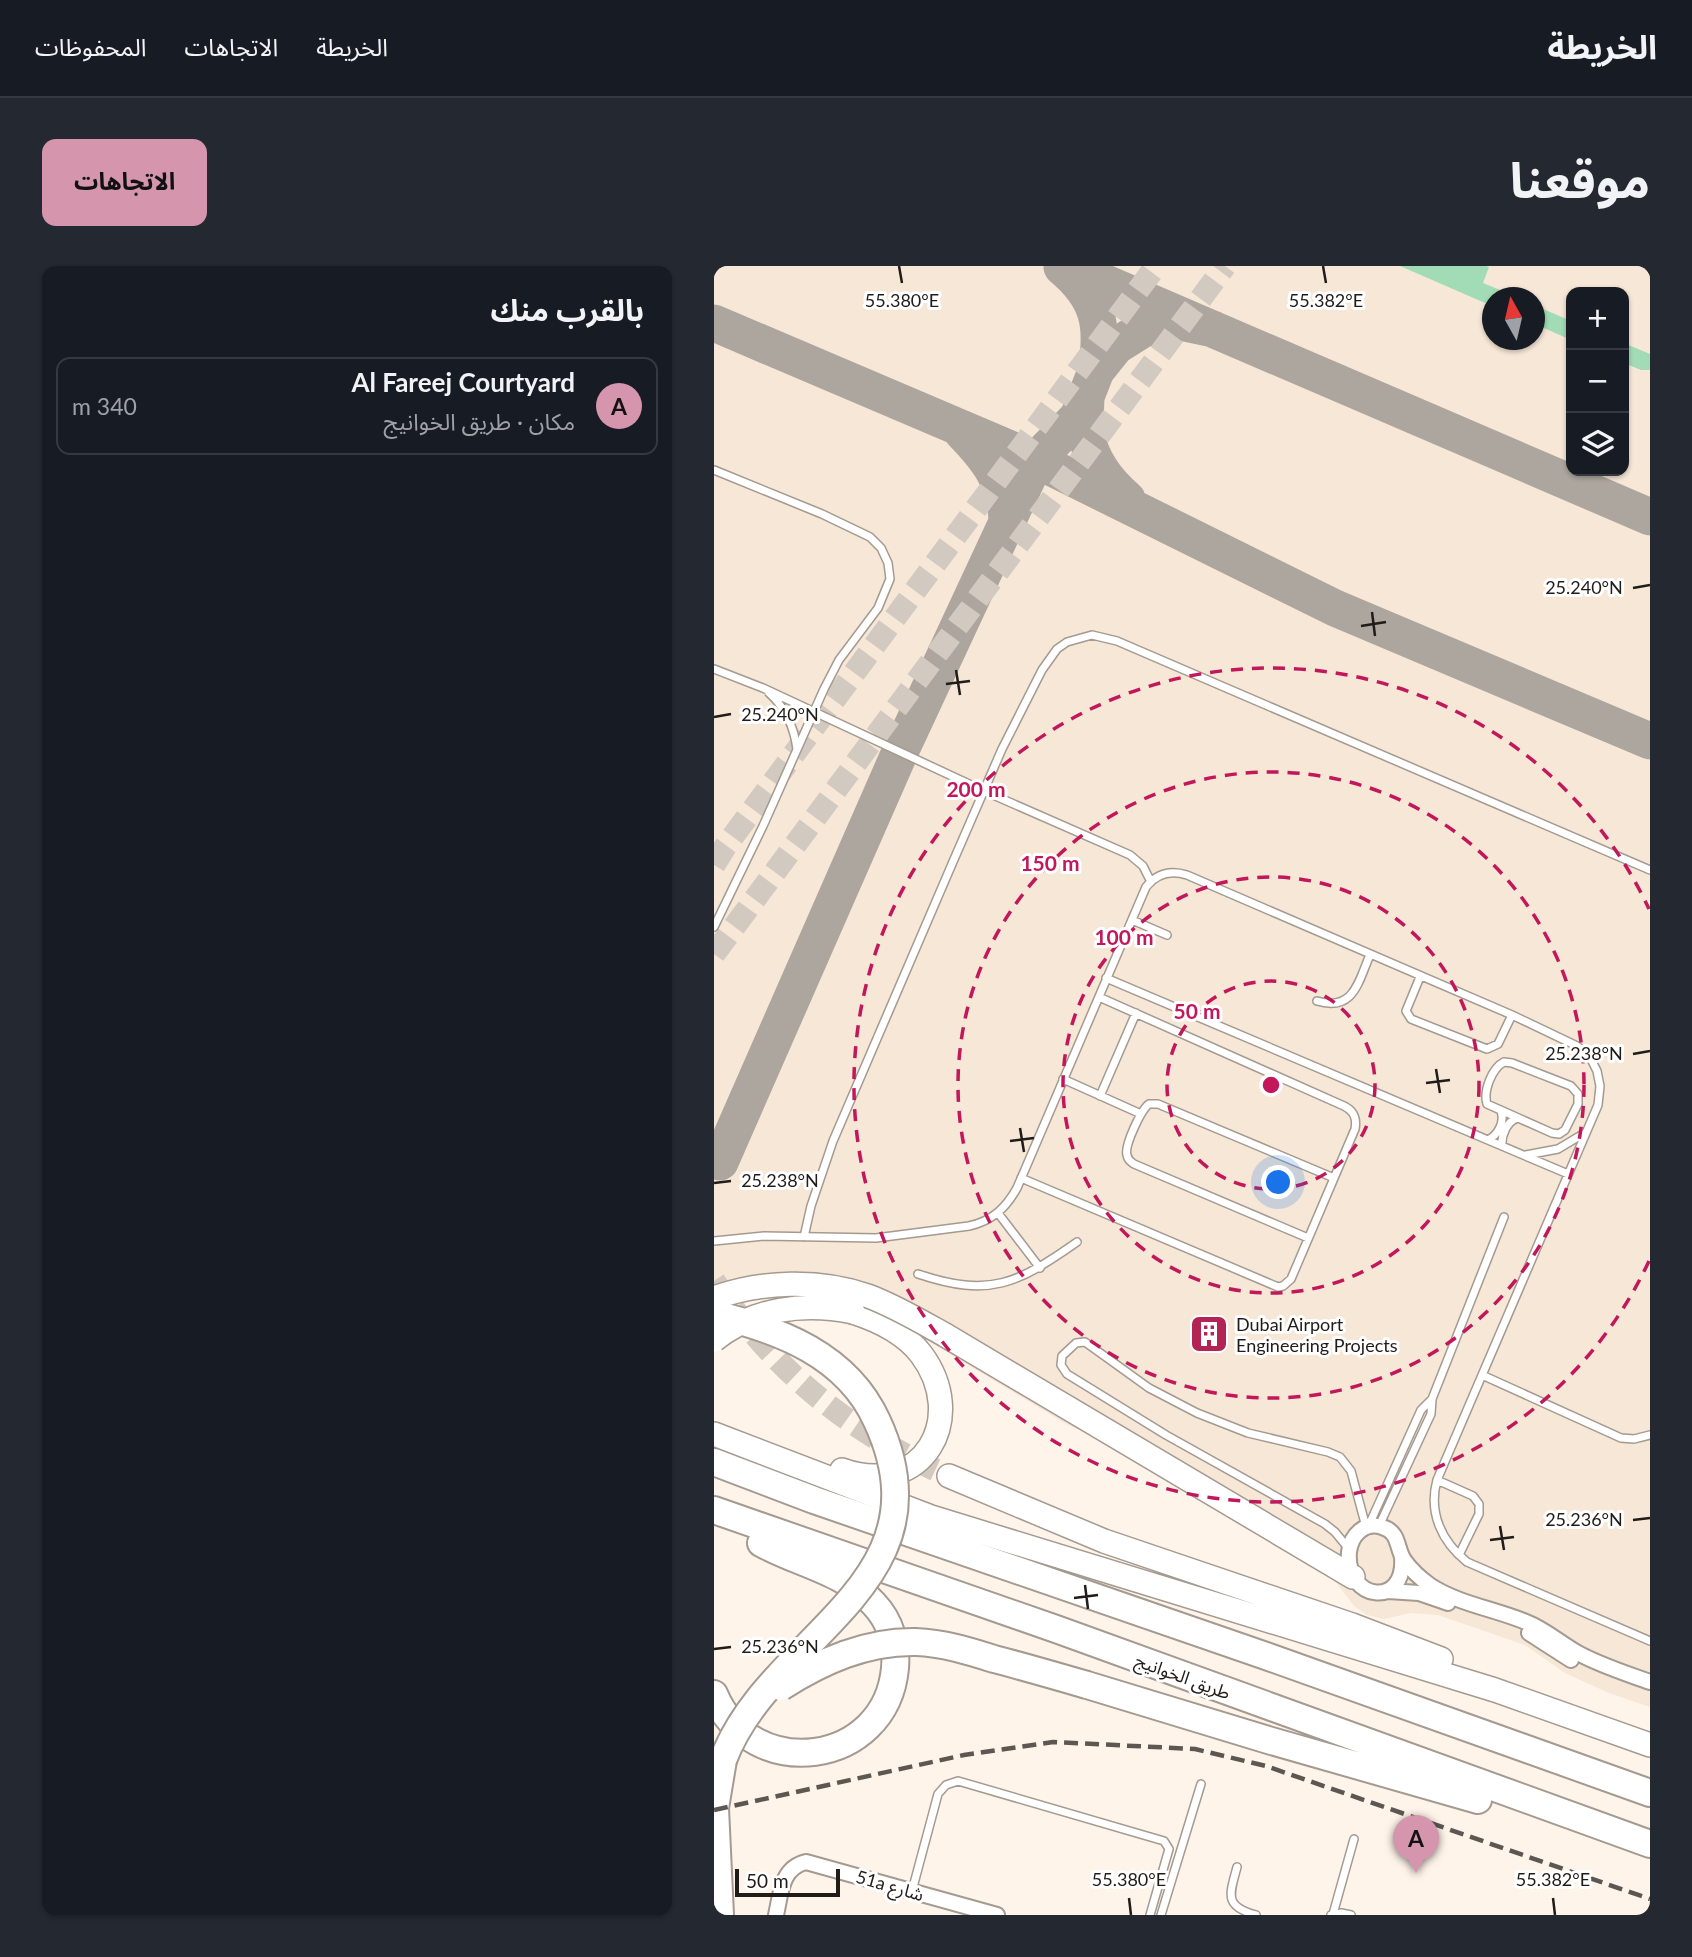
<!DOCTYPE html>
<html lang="ar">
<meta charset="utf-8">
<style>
body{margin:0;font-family:Lato,"Noto Sans Arabic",sans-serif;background:#242831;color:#f1f3f6;direction:rtl}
.controls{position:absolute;right:21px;top:21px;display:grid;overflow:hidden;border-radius:14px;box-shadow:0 2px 5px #0004}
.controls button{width:63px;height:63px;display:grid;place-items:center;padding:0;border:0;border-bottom:2px solid #363941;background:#171b24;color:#f1f3f6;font:35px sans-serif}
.compass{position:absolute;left:768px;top:21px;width:63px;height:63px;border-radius:50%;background:#171b24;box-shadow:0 2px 5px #0004;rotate:352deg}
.scale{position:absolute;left:21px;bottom:18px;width:105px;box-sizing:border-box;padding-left:7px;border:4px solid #201c19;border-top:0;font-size:19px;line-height:24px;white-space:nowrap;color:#201c19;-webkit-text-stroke:5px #fff;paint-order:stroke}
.you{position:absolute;left:565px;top:917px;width:24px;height:24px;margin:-18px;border:5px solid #fff;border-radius:50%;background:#1a73e8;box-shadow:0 0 0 10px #1a73e833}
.badge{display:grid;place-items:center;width:46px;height:46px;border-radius:50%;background:#d595ad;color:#111;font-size:23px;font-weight:700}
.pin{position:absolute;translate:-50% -58px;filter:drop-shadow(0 2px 4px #0008)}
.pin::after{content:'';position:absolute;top:37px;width:24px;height:21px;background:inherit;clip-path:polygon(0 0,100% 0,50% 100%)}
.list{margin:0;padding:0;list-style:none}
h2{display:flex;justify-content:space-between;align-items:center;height:91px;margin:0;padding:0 28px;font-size:30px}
h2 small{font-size:23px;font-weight:400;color:#9ea1a6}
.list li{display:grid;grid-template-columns:46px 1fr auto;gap:21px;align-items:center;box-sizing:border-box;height:98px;margin:0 14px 14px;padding:0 14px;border:2px solid #363941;border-radius:14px}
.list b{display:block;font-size:26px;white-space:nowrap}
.list p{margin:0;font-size:23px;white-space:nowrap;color:#9ea1a6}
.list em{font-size:23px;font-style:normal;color:#9ea1a6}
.icon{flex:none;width:38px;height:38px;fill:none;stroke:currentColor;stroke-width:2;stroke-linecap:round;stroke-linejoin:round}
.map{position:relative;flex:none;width:936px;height:1649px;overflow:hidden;direction:ltr;border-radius:14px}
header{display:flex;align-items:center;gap:42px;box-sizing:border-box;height:98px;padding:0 35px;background:#171b24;border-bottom:2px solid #363941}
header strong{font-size:33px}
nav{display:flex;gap:38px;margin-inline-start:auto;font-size:24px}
.intro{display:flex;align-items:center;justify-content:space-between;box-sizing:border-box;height:168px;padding:0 42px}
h1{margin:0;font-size:49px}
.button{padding:18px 32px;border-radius:14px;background:#d595ad;color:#111;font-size:24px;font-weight:700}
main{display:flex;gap:42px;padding:0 42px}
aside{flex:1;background:#171b24;border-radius:14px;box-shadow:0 2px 5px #0004}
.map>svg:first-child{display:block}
.built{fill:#f6e7d6;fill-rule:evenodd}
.green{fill:#a2dcb6}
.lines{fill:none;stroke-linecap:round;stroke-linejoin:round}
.taxiway{stroke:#ada69e;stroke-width:37}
.primary-tunnel{stroke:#d2c9c0;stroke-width:23;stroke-dasharray:23 11;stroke-linecap:butt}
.lane-casing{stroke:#a49a90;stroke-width:10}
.street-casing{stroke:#a49a90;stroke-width:18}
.primary-casing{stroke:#a49a90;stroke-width:26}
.highway-casing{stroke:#a49a90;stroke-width:30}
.lane{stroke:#fff;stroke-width:7}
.street{stroke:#fff;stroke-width:14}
.primary{stroke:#fff;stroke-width:23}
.highway{stroke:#fff;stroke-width:26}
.rail{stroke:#5c5752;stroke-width:4.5;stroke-dasharray:14 7;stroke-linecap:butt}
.primary-bridge-casing{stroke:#a49a90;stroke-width:26;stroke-linecap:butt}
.highway-bridge-casing{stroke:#a49a90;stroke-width:30;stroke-linecap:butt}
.primary-bridge{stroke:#fff;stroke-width:23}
.highway-bridge{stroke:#fff;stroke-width:26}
.ticks{fill:none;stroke:#201c19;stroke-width:2.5}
.ring{fill:none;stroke:#c2185b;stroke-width:3.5;stroke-dasharray:12 9}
.labels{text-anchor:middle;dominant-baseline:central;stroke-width:6;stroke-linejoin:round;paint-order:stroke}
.poi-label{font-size:18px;fill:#201c19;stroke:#fff;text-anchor:start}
.street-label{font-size:18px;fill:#201c19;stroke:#fff}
.ticks-label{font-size:18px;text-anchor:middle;fill:#201c19;stroke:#fff;stroke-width:6;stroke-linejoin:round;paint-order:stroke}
.centre{fill:#c2185b;stroke:#fff;stroke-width:3.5}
.ring-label{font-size:21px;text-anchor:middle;font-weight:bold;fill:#c2185b;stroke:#fff;stroke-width:6;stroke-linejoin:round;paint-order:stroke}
</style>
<header>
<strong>الخريطة</strong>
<nav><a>الخريطة</a><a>الاتجاهات</a><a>المحفوظات</a></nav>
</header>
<div class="intro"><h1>موقعنا</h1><a class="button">الاتجاهات</a></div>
<main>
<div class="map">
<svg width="936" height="1649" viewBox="0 0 936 1649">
<rect width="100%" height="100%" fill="#fef4ea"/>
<path class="built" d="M0 0H936V1441L895 1427 851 1407 811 1379 724 1349 697 1347 670 1353 653 1349 640 1340 618 1311 382 1171 354 1159 178 1053 38 1012 0 1019ZM857 26H910V205H857ZM778 32H820V74H778Z"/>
<path class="green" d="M686 0H772L775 1 769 17 803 31 778 32V40Z
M820 39 857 55V74L821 58Z
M910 77 936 88V104H927L910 97Z"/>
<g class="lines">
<path class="taxiway" d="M352 0 936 251
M348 1C385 32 390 59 382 105
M0 57 322 194 621 342 936 475
M372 129C372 141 370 156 372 168 377 194 393 216 413 233
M248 166C274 193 291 214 293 254
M6 896 186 486 322 194 364 151 382 105 402 80 429 63 461 55 499 63"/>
<path class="primary-tunnel" d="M0 599 11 581 442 0
M0 688 511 0
M0 1015C61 1106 135 1166 235 1210"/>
<defs>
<path id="lane" d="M0 204 108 248 156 271 167 282 174 297 176 313 164 342 125 394 110 423 49 560 0 661
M0 403 49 422 270 525 416 589 429 600 437 616
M55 427C72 442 80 461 83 483
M418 654 453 669
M706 711 692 745 697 753 773 783 784 778 798 749
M392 712 854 908
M603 735C640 746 644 716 656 689
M790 796 798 797 857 820 864 828V838L851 864 845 868 838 867 773 838C769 825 778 802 790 796Z
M349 813 427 848
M386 830 422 747
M774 874C784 869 791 856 787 845
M788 880C787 869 793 856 803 852
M812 889 844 883 869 868
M307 912 564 1021 569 1020 577 1013 641 863C643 852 640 845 630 840L385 731
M284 947 326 1002
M90 971 97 940 119 875 238 598 288 483 328 404 343 383 353 376 378 369 403 375 936 604
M594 972 420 898C416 895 414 894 413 889 410 880 427 844 435 838H444L620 912
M0 975 50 970 162 972 255 960C278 955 292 942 303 922L432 621C443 607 457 604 473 609L798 749 863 780 876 791 883 805 886 820 884 839 723 1214C714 1247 728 1276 753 1296L936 1375
M204 1008C276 1032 303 1018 363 976
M768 1109 907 1172 920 1173 936 1169
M723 1214 759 1230 765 1238V1248L745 1289
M655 1259 707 1144 718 1133
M665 1260 717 1148 718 1133 790 951
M635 1283 621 1266 611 1258 452 1169 353 1108 347 1099 348 1090 362 1077 371 1076 435 1122 483 1147 534 1167 614 1186 626 1191 637 1205 652 1261
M523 1601C516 1628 509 1640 542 1649
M198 1625 224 1528 232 1519 244 1515 450 1575 455 1583 436 1649
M619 1648 640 1573
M447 1649 487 1518
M617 1649 627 1647 637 1649"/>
<path id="street" d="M688 1291C692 1343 631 1335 635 1286 637 1269 651 1255 668 1261 686 1266 682 1282 690 1294 697 1304 707 1313 717 1320 745 1338 781 1343 812 1356 830 1363 845 1376 862 1386 885 1399 911 1407 936 1416
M674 1325 705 1327 734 1337
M815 1367 857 1394
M62 1649C67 1627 67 1602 92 1596L283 1649"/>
<path id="primary" d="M231 1069 639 1311
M0 1168 217 1251 781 1424 936 1479
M128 1204C209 1233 255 1152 207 1088 190 1066 164 1054 139 1046
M235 1210 390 1275 638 1359 727 1393"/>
<path id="highway" d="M0 1196 100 1234 552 1390 936 1527
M0 1244 342 1363 936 1578
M373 1419 554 1474 764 1534
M0 1428C37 1518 172 1501 181 1402 183 1378 176 1355 160 1338 130 1305 85 1298 47 1277
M6 1649 1 1542 9 1494"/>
</defs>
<use href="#lane" class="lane-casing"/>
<use href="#street" class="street-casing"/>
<use href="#primary" class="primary-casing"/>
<use href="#highway" class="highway-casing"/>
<use href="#lane" class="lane"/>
<use href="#street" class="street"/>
<use href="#primary" class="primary"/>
<use href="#highway" class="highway"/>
<path class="rail" d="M0 1544 250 1489 339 1476 481 1483 552 1500 936 1633"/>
<defs>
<path id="primary-bridge" d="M0 1032C48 1015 105 1013 154 1030 181 1040 206 1055 231 1069
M0 1074C40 1042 90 1036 139 1046"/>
<path id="highway-bridge" d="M0 1048C66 1064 133 1089 163 1155 239 1319 56 1368 9 1494
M67 1421C108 1395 152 1375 202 1376 229 1377 255 1385 280 1393 311 1401 342 1410 373 1419"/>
</defs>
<use href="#primary-bridge" class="primary-bridge-casing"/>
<use href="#highway-bridge" class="highway-bridge-casing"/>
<use href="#primary-bridge" class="primary-bridge"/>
<use href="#highway-bridge" class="highway-bridge"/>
</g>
<path class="ticks" d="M185 0 188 17M609 0 612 17M919 322 936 319M658 346 661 370M647 360 672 356M242 404 246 429M232 418 256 415M0 451 17 448M919 788 936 785M722 803 726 827M712 817 736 814M306 862 310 886M296 875 320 872M0 917 17 915M919 1254 936 1252M786 1260 790 1284M776 1274 800 1271M371 1319 374 1343M360 1332 384 1329M0 1383 17 1381M415 1632 417 1649M839 1632 841 1649"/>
<g class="ring">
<circle cx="557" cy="819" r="104"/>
<circle cx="557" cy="819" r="208"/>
<circle cx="557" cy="819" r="313"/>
<path d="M935 995A417 417 0 1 1 935 643"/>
</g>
<defs>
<symbol id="building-square" viewBox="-11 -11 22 22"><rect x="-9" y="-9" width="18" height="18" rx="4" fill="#b32353" stroke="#fff"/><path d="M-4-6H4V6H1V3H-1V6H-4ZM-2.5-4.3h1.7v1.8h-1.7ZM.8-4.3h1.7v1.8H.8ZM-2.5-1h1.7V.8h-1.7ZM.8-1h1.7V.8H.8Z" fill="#fff"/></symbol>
</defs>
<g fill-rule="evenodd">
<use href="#building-square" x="473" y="1046" width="44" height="44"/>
</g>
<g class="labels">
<g class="poi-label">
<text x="522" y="1058">Dubai Airport<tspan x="522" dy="21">Engineering Projects</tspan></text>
</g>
<g class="street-label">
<text transform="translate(469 1410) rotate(20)">طريق الخوانيج</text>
<text transform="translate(176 1619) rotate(16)">51a شارع</text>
</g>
</g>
<g class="ticks-label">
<text x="188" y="41">55.380°E</text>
<text x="612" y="41">55.382°E</text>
<text x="870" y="328">25.240°N</text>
<text x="66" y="455">25.240°N</text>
<text x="870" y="794">25.238°N</text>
<text x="66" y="921">25.238°N</text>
<text x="870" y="1260">25.236°N</text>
<text x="66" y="1387">25.236°N</text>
<text x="415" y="1620">55.380°E</text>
<text x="839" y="1620">55.382°E</text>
</g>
<circle cx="557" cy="819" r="10" class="centre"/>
<g class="ring-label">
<text x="262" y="531">200 m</text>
<text x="336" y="605">150 m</text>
<text x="410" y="679">100 m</text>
<text x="483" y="753">50 m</text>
</g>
</svg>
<div class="controls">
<button>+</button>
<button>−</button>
<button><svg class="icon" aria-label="layers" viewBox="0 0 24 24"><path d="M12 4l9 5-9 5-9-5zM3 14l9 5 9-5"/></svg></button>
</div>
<svg class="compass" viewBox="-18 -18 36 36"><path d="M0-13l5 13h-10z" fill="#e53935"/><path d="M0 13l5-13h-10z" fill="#9ea1a6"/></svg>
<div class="scale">50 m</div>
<div class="you"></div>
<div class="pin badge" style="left:702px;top:1607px">A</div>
</div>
<aside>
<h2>بالقرب منك<small></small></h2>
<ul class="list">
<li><span class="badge">A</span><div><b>Al Fareej Courtyard</b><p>مكان · طريق الخوانيج</p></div><em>340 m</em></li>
</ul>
</aside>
</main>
